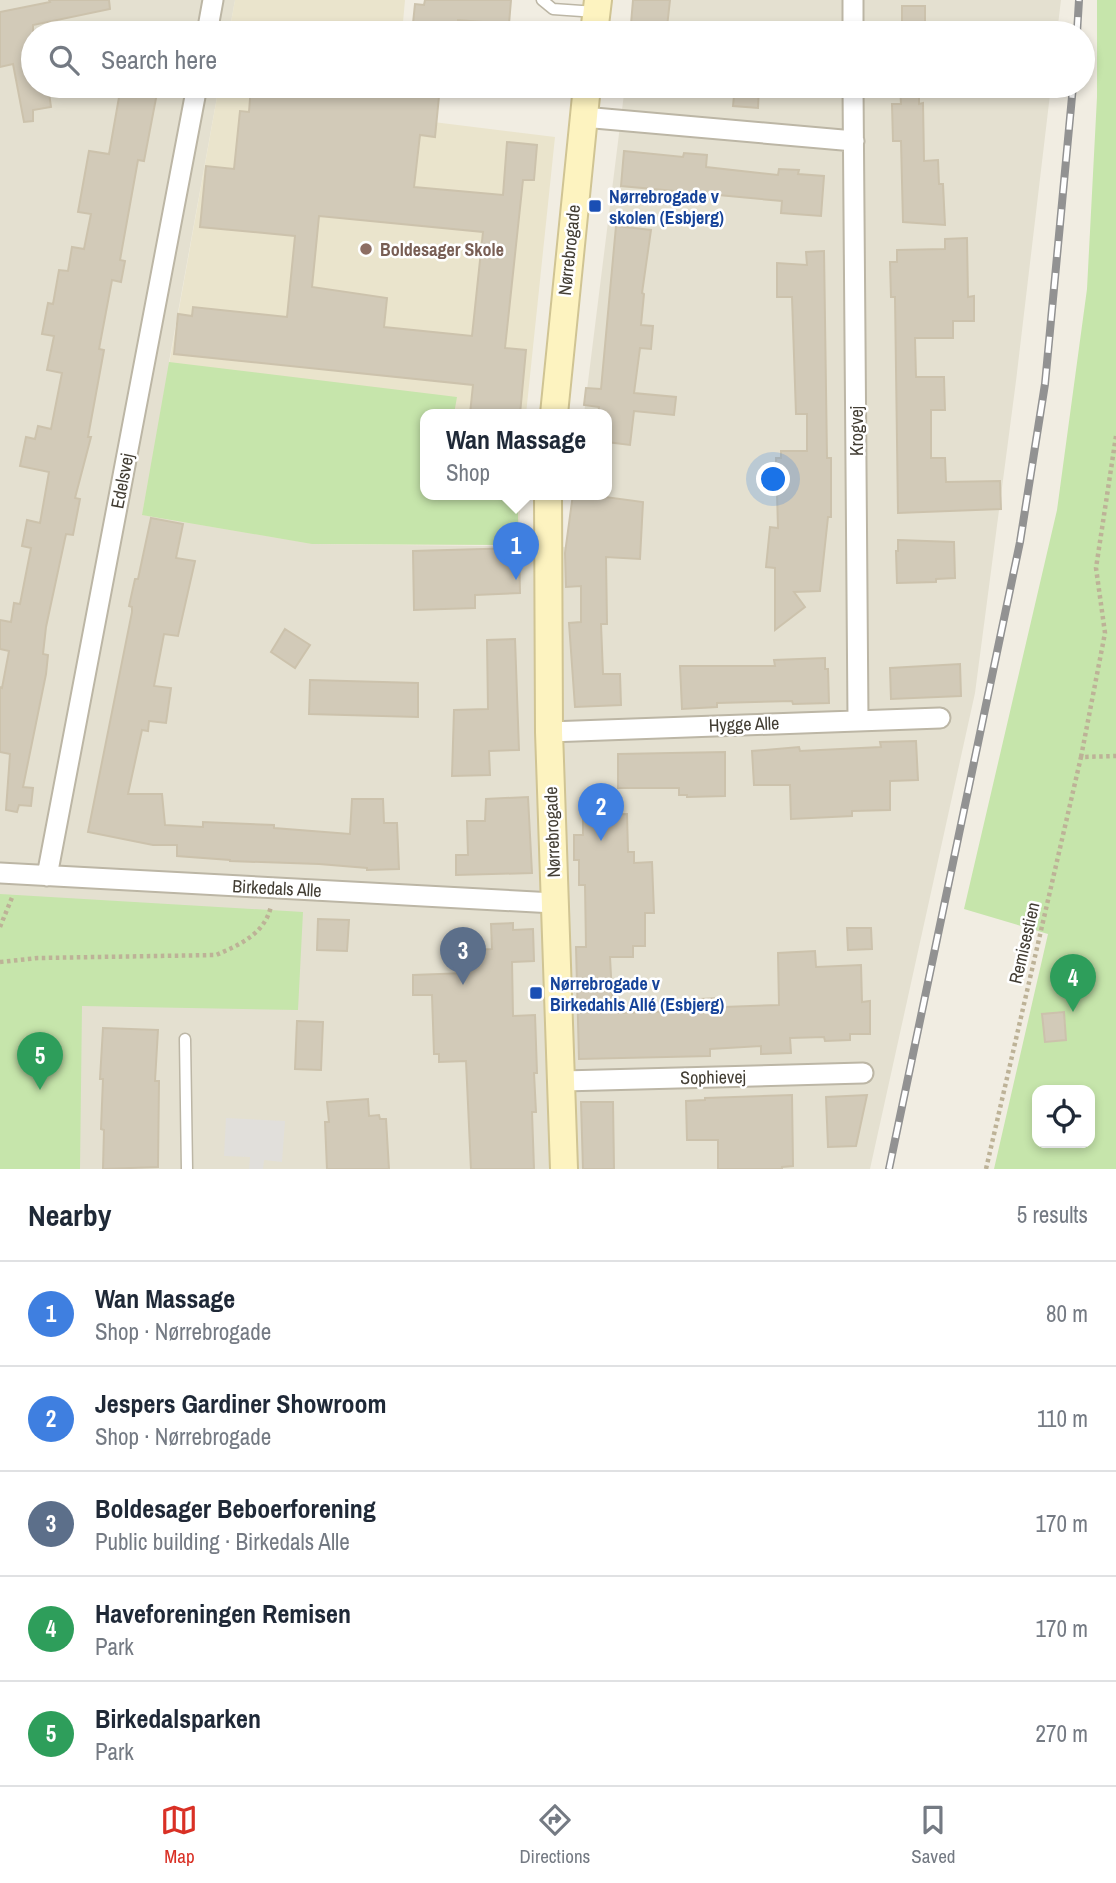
<!DOCTYPE html>
<meta charset="utf-8">
<style>
body{margin:0;font-family:"Archivo Narrow",sans-serif;background:#f2f2f3;color:#1f2937}
.controls{position:absolute;right:21px;bottom:21px;display:grid;overflow:hidden;border-radius:14px;box-shadow:0 4px 10px #0003}
.controls button{width:63px;height:63px;display:grid;place-items:center;padding:0;border:0;border-bottom:2px solid #e0e1e3;background:#fff;color:#1f2937;font:35px sans-serif}
.you{position:absolute;left:774px;top:480px;width:24px;height:24px;margin:-18px;border:5px solid #fff;border-radius:50%;background:#1a73e8;box-shadow:0 0 0 10px #1a73e833}
.badge{display:grid;place-items:center;width:46px;height:46px;border-radius:50%;background:#d93025;color:#fff;font-size:23px;font-weight:700}
.pin{position:absolute;translate:-50% -58px;filter:drop-shadow(0 2px 4px #0008)}
.pin::after{content:'';position:absolute;top:37px;width:24px;height:21px;background:inherit;clip-path:polygon(0 0,100% 0,50% 100%)}
.popup{position:absolute;left:420px;top:409px;width:192px;height:91px;box-sizing:border-box;display:grid;place-content:center;border-radius:14px;background:#fff;filter:drop-shadow(0 2px 5px #0005);font-size:23px;white-space:nowrap;color:#747a83}
.popup b{font-size:26px;color:#1f2937}
.popup::after{content:'';position:absolute;left:50%;top:100%;margin-left:-14px;border:14px solid transparent;border-top-color:#fff}
.list{margin:0;padding:0;list-style:none}
h2{display:flex;justify-content:space-between;align-items:center;height:91px;margin:0;padding:0 28px;font-size:30px}
h2 small{font-size:23px;font-weight:400;color:#747a83}
.list li{display:grid;grid-template-columns:46px 1fr auto;gap:21px;align-items:center;box-sizing:border-box;height:105px;padding:0 28px;border-top:2px solid #e0e1e3}
.list b{display:block;font-size:26px;white-space:nowrap}
.list p{margin:0;font-size:23px;white-space:nowrap;color:#747a83}
.list em{font-size:23px;font-style:normal;color:#747a83}
.icon{flex:none;width:38px;height:38px;fill:none;stroke:currentColor;stroke-width:2;stroke-linecap:round;stroke-linejoin:round}
.map{position:relative;flex:none;width:1116px;height:1169px;overflow:hidden}
.search{position:absolute;background:#fff;box-shadow:0 4px 10px #0003;left:21px;right:21px;top:21px;height:77px;display:flex;align-items:center;gap:18px;box-sizing:border-box;padding:0 24px;border-radius:38px;color:#747a83;font-size:26px}
.sheet{height:616px;background:#fff}
nav{display:flex;justify-content:space-around;align-items:center;box-sizing:border-box;height:98px;border-top:2px solid #e0e1e3;background:#fff;font-size:19px;color:#747a83}
nav a{display:grid;justify-items:center;gap:4px}
nav .on{color:#d93025}
.map>svg:first-child{display:block}
.residential{fill:#e4e0d0}
.education{fill:#eae4cc}
.green{fill:#c6e5ab;fill-rule:evenodd}
.parking{fill:#e1dfdb}
.building{fill:#d2cab8;stroke:#ccc2ac;stroke-width:2;fill-rule:evenodd}
.lines{fill:none;stroke-linecap:round;stroke-linejoin:round}
.lane-casing{stroke:#bcb6a5;stroke-width:13}
.street-casing{stroke:#bcb6a5;stroke-width:23}
.secondary-casing{stroke:#d0c493;stroke-width:30}
.path{stroke:#bdb297;stroke-width:4.5;stroke-dasharray:3.5 3.5;stroke-linecap:butt}
.lane{stroke:#fff;stroke-width:10}
.street{stroke:#fff;stroke-width:19}
.secondary{stroke:#fdf3c0;stroke-width:26}
.rail-casing{stroke:#929292;stroke-width:8}
.rail{stroke:#fff;stroke-width:5;stroke-dasharray:16;stroke-linecap:butt}
.transit-dot{fill:#1a4fb4;stroke:#fff;stroke-width:2.5}
.education-dot{fill:#8d6e63;stroke:#fff;stroke-width:2.5}
.labels{text-anchor:middle;dominant-baseline:central;stroke-width:5;stroke-linejoin:round;paint-order:stroke}
.transit-label{font-size:18px;font-weight:bold;fill:#164399;stroke:#fff;text-anchor:start}
.education-label{font-size:18px;font-weight:bold;fill:#785e54;stroke:#fff;text-anchor:start}
.street-label{font-size:18px;fill:#423d33;stroke:#fff}
</style>
<div class="map">
<svg width="1116" height="1169" viewBox="0 0 1116 1169">
<rect width="100%" height="100%" fill="#f1ede2"/>
<path class="residential" d="M0 0H235L229 33H33V86H219L169 362 312 544 567 547 574 494H607V414H584L625 86H1051L1016 381 975 693 870 1169H0Z
M635 0H1061L1057 33H631Z"/>
<path class="education" d="M235 0H405L402 33H229Z
M219 86H396L393 117 555 137 526 414H425V494H521L518 545 312 544 142 515Z"/>
<path class="green" d="M1097 0H1116V1169H994L1048 934 964 909 1057 510 1087 289 1097 97ZM1037 1090H1090V1143H1037Z
M169 362 457 397 454 414H425V494H518V545L312 544 142 515Z
M0 894 303 912 298 1010 82 1006 80 1169H0Z"/>
<path class="parking" d="M226 1118 285 1121 282 1162 264 1160 263 1169H249L250 1157 224 1156Z"/>
<path class="building" d="M49 0H109L110 9 33 25V86H48L51 107 33 110V121L24 122 13 64 0 67V12L50 2Z
M425 0H511L509 24 458 20 457 33H412L415 4 424 5Z
M633 0H670L667 27 631 24Z
M902 6H925V33H902Z
M121 86 157 93 144 161 138 160 120 260 125 261 121 282 112 280 99 349 104 350 88 437H91L75 498 80 499 73 535 66 534 46 627 43 654 48 655 46 674 23 787 33 788 31 806 19 805 17 812 6 810 10 754 0 752V687L2 688 9 651 0 649V620L11 622 14 603 20 604 31 548 22 546 27 520 40 523 49 472 20 466 26 437 35 439 38 426 51 429 62 373 47 370 54 336 42 334 48 303 53 304 59 270 68 271 72 247 84 249 91 214 78 212 89 151 109 154Z
M251 86H440L435 137 420 135 414 187 503 195 507 142 537 145 534 180H523L505 348 526 350 520 414H470L473 385 174 354 178 314 192 316 193 307 287 317 295 236 200 227 206 166 234 169 240 111 249 112ZM319 216 483 232 472 336 384 327 387 298 312 287Z
M735 86H759L758 108 733 106Z
M900 86H919V104L923 103 924 161 938 160 939 184H943L945 225 903 222 901 141H893L892 104H901Z
M624 151 683 157 684 153 707 155 706 167 778 175 779 169 799 170 798 174 824 176 821 216 781 213 782 201 621 186Z
M616 226 651 230 642 293 644 294 641 325 653 326 651 349 640 348 634 393 676 397 674 415 634 411 630 445 607 442V414H598L599 407 584 405 586 388 601 389Z
M967 238 968 297 974 296V321H953V338H915L916 377H944L945 410H931V458H945L946 482 1000 481 1001 509 898 513 895 297H891L890 262H897V250L945 249V239Z
M824 251 827 458H831V517H828L820 591 794 592 805 607 775 630V568L766 567 770 527 778 528 776 458H781V451H807V414H796L792 297H777V263L807 265 806 252Z
M573 494H606L605 497 643 502 640 559 606 557 607 624H601L603 674H620L621 705 575 707 569 623 581 622V586L566 587 565 553Z
M151 518 183 524 176 558 195 561 178 636 164 634 154 686 171 688 166 723 149 721 148 731 142 730 128 794H162L165 825 203 827V822L274 825V828L350 834 352 799H383L384 823H397L399 869 367 870V868L319 864 230 861V860L177 856V845H153L88 832 132 612V607L129 606 135 579H138Z
M898 540 954 542 955 578 936 579V582L897 583 896 551H898Z
M519 548 520 593 475 595V608L414 610 413 551Z
M285 629 310 645 295 668 271 652Z
M515 639 519 750 489 751 490 775 452 776 454 710 488 709 487 640Z
M825 658V669H828L829 703 793 704 792 701 717 703V707L682 709 680 666H775L774 660Z
M960 664 961 696 891 699 890 668Z
M310 680 418 683V717L309 714Z
M916 741 918 780 890 781V810L852 811V816L791 819 790 785H754L752 751 799 747 800 751 881 747 880 742Z
M725 752V796L687 797V795H679V788H618V754Z
M528 797 532 873 456 875V855H468L467 821H485L486 799Z
M627 814 628 852H634V863L652 862 654 913H645V946H633V957H610L613 1013 700 1011V999L722 998 723 1007 779 1005 778 953 815 951 816 967 861 965 862 1002 870 1001V1034H850V1040L825 1041 824 1037 790 1038 791 1053 761 1054V1046L710 1049V1056L579 1059 576 947H586L585 885H579V860H574V835H583V815Z
M318 919 349 920 347 951 317 950Z
M513 923V930L533 929 534 961 512 962 513 1016 535 1015 537 1073H534L536 1112H532L534 1169H471L466 1061 439 1062V1054H434L432 995H413V975L466 973 465 950 492 949 491 924Z
M847 928H871L872 949 848 950Z
M1064 1012 1066 1040 1045 1042 1042 1014Z
M297 1021 323 1022 321 1070 295 1069Z
M103 1028 158 1030 155 1081H159L158 1167 103 1169 104 1130 101 1129 103 1079H100Z
M792 1095 793 1166 782 1167V1169H718V1140H687L686 1101 705 1100V1098Z
M867 1095 856 1146 828 1147 826 1097Z
M368 1099 369 1116 379 1115 380 1119H386L389 1169H327L325 1122H329L327 1102Z
M581 1102H613L614 1169H583Z"/>
<g class="lines">
<defs>
<path id="lane" d="M542 0 553 9 596 12
M185 1039 187 1169"/>
<path id="street" d="M853 0V33
M207 33 213 0
M853 86 858 720
M583 117 854 141
M549 732 940 718
M0 873 554 903
M47 876 197 86
M563 1081 863 1073"/>
<path id="secondary" d="M594 33 598 0
M554 414 587 86
M548 494 549 732 564 1169"/>
</defs>
<use href="#lane" class="lane-casing"/>
<use href="#street" class="street-casing"/>
<use href="#secondary" class="secondary-casing"/>
<path class="path" d="M1081 757 1105 633 1096 568 1116 436
M0 927 13 895
M0 962 38 958 216 955C239 945 265 934 271 906
M986 1169 1081 757 1116 756"/>
<use href="#lane" class="lane"/>
<use href="#street" class="street"/>
<use href="#secondary" class="secondary"/>
<defs>
<path id="rail" d="M1077 33 1079 0
M889 1169 1020 542 1045 384 1073 86"/>
</defs>
<use href="#rail" class="rail-casing"/>
<use href="#rail" class="rail"/>
</g>
<g class="transit-dot">
<rect x="588" y="199" width="14" height="14" rx="3.5"/>
<rect x="529" y="986" width="14" height="14" rx="3.5"/>
</g>
<circle class="education-dot" cx="366" cy="249" r="7"/>
<g class="labels">
<g class="transit-label">
<text x="609" y="196">Nørrebrogade v<tspan x="609" dy="21">skolen (Esbjerg)</tspan></text>
<text x="550" y="983">Nørrebrogade v<tspan x="550" dy="21">Birkedahls Allé (Esbjerg)</tspan></text>
</g>
<g class="education-label">
<text x="380" y="249">Boldesager Skole</text>
</g>
<g class="street-label">
<text transform="translate(569 250) rotate(-84)">Nørrebrogade</text>
<text transform="translate(856 431) rotate(-90)">Krogvej</text>
<text transform="translate(122 481) rotate(-79)">Edelsvej</text>
<text transform="translate(744 724) rotate(-2)">Hygge Alle</text>
<text transform="translate(552 832) rotate(-92)">Nørrebrogade</text>
<text transform="translate(277 888) rotate(3)">Birkedals Alle</text>
<text transform="translate(1024 943) rotate(-77)">Remisestien</text>
<text transform="translate(713 1077) rotate(-1)">Sophievej</text>
</g>
</g>
</svg>
<div class="controls">
<button><svg class="icon" aria-label="locate" viewBox="0 0 24 24"><circle cx="12" cy="12" r="6"/><path d="M12 2v4M12 18v4M2 12h4M18 12h4"/></svg></button>
</div>
<div class="you"></div>
<div class="pin badge" style="left:516px;top:580px;background:#3f7fe0">1</div>
<div class="popup"><b>Wan Massage</b>Shop</div>
<div class="pin badge" style="left:601px;top:841px;background:#3f7fe0">2</div>
<div class="pin badge" style="left:463px;top:985px;background:#5c6f8a">3</div>
<div class="pin badge" style="left:1073px;top:1012px;background:#2e9e5b">4</div>
<div class="pin badge" style="left:40px;top:1090px;background:#2e9e5b">5</div>
<div class="search"><svg class="icon" aria-label="search" viewBox="0 0 24 24"><circle cx="10" cy="10" r="6"/><path d="M15 15l6 6"/></svg>Search here</div>
</div>
<section class="sheet">
<h2>Nearby<small>5 results</small></h2>
<ul class="list">
<li><span class="badge" style="background:#3f7fe0">1</span><div><b>Wan Massage</b><p>Shop · Nørrebrogade</p></div><em>80 m</em></li>
<li><span class="badge" style="background:#3f7fe0">2</span><div><b>Jespers Gardiner Showroom</b><p>Shop · Nørrebrogade</p></div><em>110 m</em></li>
<li><span class="badge" style="background:#5c6f8a">3</span><div><b>Boldesager Beboerforening</b><p>Public building · Birkedals Alle</p></div><em>170 m</em></li>
<li><span class="badge" style="background:#2e9e5b">4</span><div><b>Haveforeningen Remisen</b><p>Park</p></div><em>170 m</em></li>
<li><span class="badge" style="background:#2e9e5b">5</span><div><b>Birkedalsparken</b><p>Park</p></div><em>270 m</em></li>
</ul>
</section>
<nav>
<a class="on"><svg class="icon" aria-label="map" viewBox="0 0 24 24"><path d="M3 6l6-2 6 2 6-2v14l-6 2-6-2-6 2zM9 4v14M15 6v14"/></svg>Map</a>
<a><svg class="icon" aria-label="directions" viewBox="0 0 24 24"><path d="M12 3l9 9-9 9-9-9zM9 14v-3h6M13 9l2 2-2 2"/></svg>Directions</a>
<a><svg class="icon" aria-label="saved" viewBox="0 0 24 24"><path d="M7 4h10v16l-5-4-5 4z"/></svg>Saved</a>
</nav>
